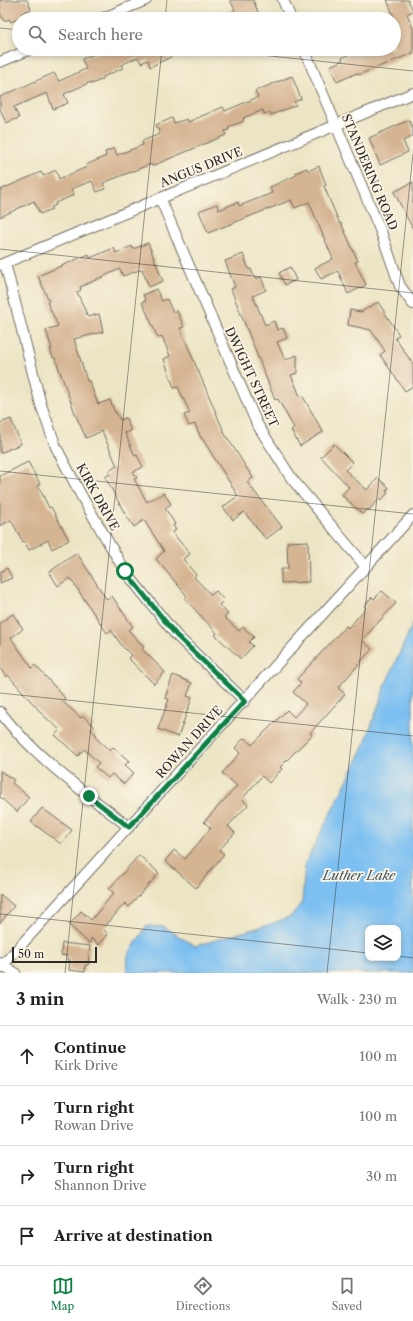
<!DOCTYPE html>
<meta charset="utf-8">
<style>
body{margin:0;font-family:"Libre Caslon Text",serif;background:#f2f2f2;color:#222}
.controls{position:absolute;right:12px;bottom:12px;display:grid;overflow:hidden;border-radius:8px;box-shadow:0 2px 6px #0003}
.controls button{width:36px;height:36px;display:grid;place-items:center;padding:0;border:0;border-bottom:1px solid #e0e0e0;background:#fff;color:#222;font:20px sans-serif}
.scale{position:absolute;left:12px;bottom:10px;width:85px;box-sizing:border-box;padding-left:4px;border:2px solid #2b2b2b;border-top:0;font-size:11px;line-height:14px;white-space:nowrap;color:#2b2b2b;-webkit-text-stroke:3px #fcf5e5;paint-order:stroke}
.stop{position:absolute;width:12px;height:12px;margin:-9px;border:3px solid #0b8043;border-radius:50%;background:#fff}
.stop.end{background:#0b8043;border-color:#fff;box-shadow:0 1px 4px #0008}
.list{margin:0;padding:0;list-style:none}
h2{display:flex;justify-content:space-between;align-items:center;height:52px;margin:0;padding:0 16px;font-size:17px}
h2 small{font-size:13px;font-weight:400;color:#767676}
.list li{display:grid;grid-template-columns:26px 1fr auto;gap:12px;align-items:center;box-sizing:border-box;height:60px;padding:0 16px;border-top:1px solid #e0e0e0}
.list b{display:block;font-size:15px;white-space:nowrap}
.list p{margin:0;font-size:13px;white-space:nowrap;color:#767676}
.list em{font-size:13px;font-style:normal;color:#767676}
.icon{flex:none;width:22px;height:22px;fill:none;stroke:currentColor;stroke-width:2;stroke-linecap:round;stroke-linejoin:round}
.map{position:relative;flex:none;width:413px;height:973px;overflow:hidden}
.search{position:absolute;background:#fff;box-shadow:0 2px 6px #0003;left:12px;right:12px;top:12px;height:44px;display:flex;align-items:center;gap:10px;box-sizing:border-box;padding:0 14px;border-radius:22px;color:#767676;font-size:15px}
.sheet{height:292px;background:#fff}
nav{display:flex;justify-content:space-around;align-items:center;box-sizing:border-box;height:56px;border-top:1px solid #e0e0e0;background:#fff;font-size:11px;color:#767676}
nav a{display:grid;justify-items:center;gap:2px}
nav .on{color:#0b8043}
.map>svg:first-child{display:block}
.water{fill:#7bbff1;stroke:#53758e;fill-rule:evenodd}
.building{fill:#d5b492}
.lines{fill:none;stroke-linecap:round;stroke-linejoin:round}
.street-casing{stroke:#6f6c61;stroke-width:12}
.street{stroke:#fff;stroke-width:10}
.route{stroke:#0b8043;stroke-width:5}
.ticks{fill:none;stroke:#2b2b2b;stroke-width:1;stroke-opacity:0.45}
.labels{text-anchor:middle;dominant-baseline:central;stroke-width:3.5;stroke-linejoin:round;paint-order:stroke}
.street-label{font-size:12px;fill:#2b2b2b;stroke:#fcf5e5}
.water-label{font-size:13px;font-style:italic;fill:#435766;stroke:#fcf5e5}
</style>
<div class="map">
<svg width="413" height="973" viewBox="0 0 413 973">
<rect width="100%" height="100%" fill="#fcf5e5"/>
<filter id="ink" filterUnits="userSpaceOnUse"><feTurbulence type="fractalNoise" baseFrequency=".025" numOctaves="2"/><feDisplacementMap in="SourceGraphic" scale="8" xChannelSelector="R" yChannelSelector="G"/><feConvolveMatrix kernelMatrix="1 2 1 2 8 2 1 2 1" color-interpolation-filters="sRGB"/></filter>
<filter id="wash" filterUnits="userSpaceOnUse"><feTurbulence type="fractalNoise" baseFrequency=".012" numOctaves="4" result="noise"/><feDisplacementMap in="SourceGraphic" scale="16" xChannelSelector="R" yChannelSelector="G"/><feGaussianBlur stdDeviation="0.9" result="paint"/><feColorMatrix in="noise" values="0 0 0 0 0 0 0 0 0 0 0 0 0 0 0 0 0 1.4 0 .05"/><feComposite in="paint" operator="in"/></filter>
<g filter="url(#wash)">
<rect width="100%" height="100%" fill="#ece5c5"/>
<path class="water" d="M413 623V973H127L128 955 147 926 164 927 195 946 274 923 291 916 302 902 305 864 363 749 387 681ZM368 928H398V958H368Z"/>
<g id="blocks">
<path class="building" d="M0 0H27L31 9 21 14 23 17 11 22 9 19 4 21 0 13Z
M230 0H253L258 12 242 19H235L231 12 235 10Z
M387 0H408L413 11 407 14 413 28V53L358 75 357 73 337 82 330 66 343 60 342 58 348 55 346 53 354 49H394V17Z
M107 49H187L150 67 148 60 141 63 138 57 121 65 123 68 103 77V79L92 84 91 82 64 94 68 103 53 109 47 93 14 107 19 118 6 123 0 109V97L54 73 59 81 86 69 82 59Z
M292 76 301 99 294 102 296 105 271 115 270 112 264 114 263 110 243 118 244 121 228 127 229 130 225 131 226 135 152 166 151 164 103 183 105 189 97 192 92 181 71 189 74 195 55 203 56 205 51 207 52 209 40 214 34 201 0 217V190L41 172 43 176 56 170 59 179 87 167 86 165 106 156 105 152 114 148 117 155 143 145 142 141 160 134 156 125 172 118 174 123 187 119 188 122 223 107 225 111 258 97 255 91Z
M409 120 413 129V136L403 141 408 152 380 165 369 138Z
M319 166 326 185 324 186 328 196 340 224 341 223 358 261 355 262 366 285 348 294 338 271 321 279 315 268 333 259 309 202 295 208 291 200 208 233 199 211 217 204 219 210 238 202 239 206 272 193 270 187 297 175 295 173 307 168 308 171Z
M413 182V229L394 192Z
M148 243 163 281 149 287 142 269 123 276 120 269 80 287 81 290 77 292 88 317 99 314 103 332 74 339 87 381H89L98 404 110 400 115 413 116 412 120 420 126 418 131 431 125 433 135 456 137 455 143 467 133 472 137 478 134 479 147 502 164 493 171 504 165 508 175 524 173 525 176 530 172 532 190 554 183 559 196 575 194 577 211 595 216 591 224 600 219 605 228 614 224 617 239 631 243 627 254 637 249 642 253 646 241 659 215 635 217 633 185 599 187 596 156 559 164 551 144 520 134 527 124 512 105 477 110 474 109 471 117 466 102 431 86 438 76 416 55 358H53L50 349H52L46 330 58 326 47 302 49 301 38 276 89 254 90 258 114 248 116 253 132 246 133 249Z
M243 254 249 270 251 269 255 279 261 277 266 290 253 296 265 325 274 321 277 330 283 328 287 338 277 342 285 360 297 355V373L291 375 300 396 302 395 323 432 300 446 291 430 294 428 278 399 275 400 231 289 235 287 225 261Z
M290 267 296 280 285 285 279 273Z
M156 289 162 301 167 299 173 313 177 311 184 327 180 328 225 434 253 478 247 482 282 527 266 539 244 512 233 520 223 507 238 496 202 438H201L195 424 189 426 184 415 190 413 178 387 174 388 164 359 170 356 162 336 158 338 142 302 146 301 143 295Z
M378 302 399 335 395 338 413 364V386L405 391 380 355 385 351 371 330 348 325 350 310 361 312Z
M11 419 21 444 0 453V423Z
M334 444 353 463 345 470 367 490 378 478 389 488 386 491 388 493 381 501 379 499 369 510 368 509 362 514 342 495 349 487 321 457Z
M28 462 40 484 38 485 49 508 51 507 69 540 52 549 48 540 29 550 24 541 23 542 11 520 0 526V476Z
M308 541 309 582 281 583V569H288L287 542Z
M77 553 107 600 112 596 133 627 128 630 144 647 142 649 165 672 154 684 128 658 131 655 122 646 111 630 107 633 70 578 58 586 49 572Z
M7 568 12 578 0 583V572Z
M382 591 396 603 362 640 372 649 338 688 345 694 310 733 312 735 280 767 282 769 269 783 262 776 242 799 248 805 228 826 235 833 219 850 224 854 196 888 165 861 174 850 185 859 211 828 204 822 237 786 222 773 240 753 235 748 244 738 252 745 287 710 294 717 306 704 293 692 301 683 297 679 346 626 348 628 366 608 364 606 372 597 374 599Z
M13 614 23 629 11 638 32 668 35 665 65 698 62 701 81 718 83 716 94 726 91 730 97 735 95 737 110 751 113 747 129 761 125 765 134 773 124 784 112 774 108 778 95 767 99 763 84 749 78 756 55 735 60 730 44 716 8 675 6 677 0 668V623Z
M173 675 192 683 187 696 192 698 178 737 158 729 169 699 165 698Z
M0 771 14 780 12 783 29 797 17 812 0 797Z
M42 808 72 830 61 844 31 822Z
M139 855 159 873 129 907 125 903 103 929 108 934 99 945 91 938 90 944 69 925 81 911 91 920 114 893 109 889Z
M0 894 14 906 0 923Z
M62 943 90 946 88 965H85V972L69 970 70 960H68V956L61 955Z"/>
</g>
</g>
<g filter="url(#ink)">
<use href="#blocks" fill-opacity="0" stroke="#6f6c61" stroke-width="1"/>
<g class="lines">
<defs>
<path id="street" d="M283 0 291 19
M101 19 146 0
M304 49 381 232 400 286 413 304
M0 62 31 49
M160 198 257 424 292 479 366 567
M5 263 41 405 56 447 82 497 125 571 176 635 245 701
M0 265 413 93
M0 712C34 756 85 793 129 827
M0 963 15 973
M0 968 413 515"/>
</defs>
<use href="#street" class="street-casing"/>
<use href="#street" class="street"/>
</g>
</g>
<g class="lines" filter="url(#ink)">
<path class="route" d="M89 796 129 827 245 701 176 635 125 571"/>
</g>
<path class="ticks" d="M165 19 167 0M0 28 19 30M204 49 413 71M0 249 413 293M0 471 413 514M0 693 413 736M0 914 368 953M398 956 413 958M65 973 162 49M327 973 413 154"/>
<g class="labels">
<g class="street-label">
<text transform="translate(201 167) rotate(-22)">ANGUS DRIVE</text>
<text transform="translate(370 172) rotate(67)">STANDERING ROAD</text>
<text transform="translate(252 377) rotate(65)">DWIGHT STREET</text>
<text transform="translate(98 497) rotate(61)">KIRK DRIVE</text>
<text transform="translate(189 742) rotate(-48)">ROWAN DRIVE</text>
</g>
<g class="water-label">
<text x="359" y="875">Luther Lake</text>
</g>
</g>
</svg>
<div class="controls">
<button><svg class="icon" aria-label="layers" viewBox="0 0 24 24"><path d="M12 4l9 5-9 5-9-5zM3 14l9 5 9-5"/></svg></button>
</div>
<div class="scale">50 m</div>
<div class="stop" style="left:125px;top:571px"></div>
<div class="stop end" style="left:89px;top:796px"></div>
<div class="search"><svg class="icon" aria-label="search" viewBox="0 0 24 24"><circle cx="10" cy="10" r="6"/><path d="M15 15l6 6"/></svg>Search here</div>
</div>
<section class="sheet">
<h2>3 min<small>Walk · 230 m</small></h2>
<ul class="list">
<li><svg class="icon" aria-label="ahead" viewBox="0 0 24 24"><path d="M12 20V5M6 11l6-6 6 6"/></svg><div><b>Continue</b><p>Kirk Drive</p></div><em>100 m</em></li>
<li><svg class="icon" aria-label="right" viewBox="0 0 24 24"><path d="M7 20v-9h11M14 6l5 5-5 5"/></svg><div><b>Turn right</b><p>Rowan Drive</p></div><em>100 m</em></li>
<li><svg class="icon" aria-label="right" viewBox="0 0 24 24"><path d="M7 20v-9h11M14 6l5 5-5 5"/></svg><div><b>Turn right</b><p>Shannon Drive</p></div><em>30 m</em></li>
<li><svg class="icon" aria-label="arrive" viewBox="0 0 24 24"><path d="M6 21V4h12l-3 4 3 4H6"/></svg><div><b>Arrive at destination</b></div></li>
</ul>
</section>
<nav>
<a class="on"><svg class="icon" aria-label="map" viewBox="0 0 24 24"><path d="M3 6l6-2 6 2 6-2v14l-6 2-6-2-6 2zM9 4v14M15 6v14"/></svg>Map</a>
<a><svg class="icon" aria-label="directions" viewBox="0 0 24 24"><path d="M12 3l9 9-9 9-9-9zM9 14v-3h6M13 9l2 2-2 2"/></svg>Directions</a>
<a><svg class="icon" aria-label="saved" viewBox="0 0 24 24"><path d="M7 4h10v16l-5-4-5 4z"/></svg>Saved</a>
</nav>
